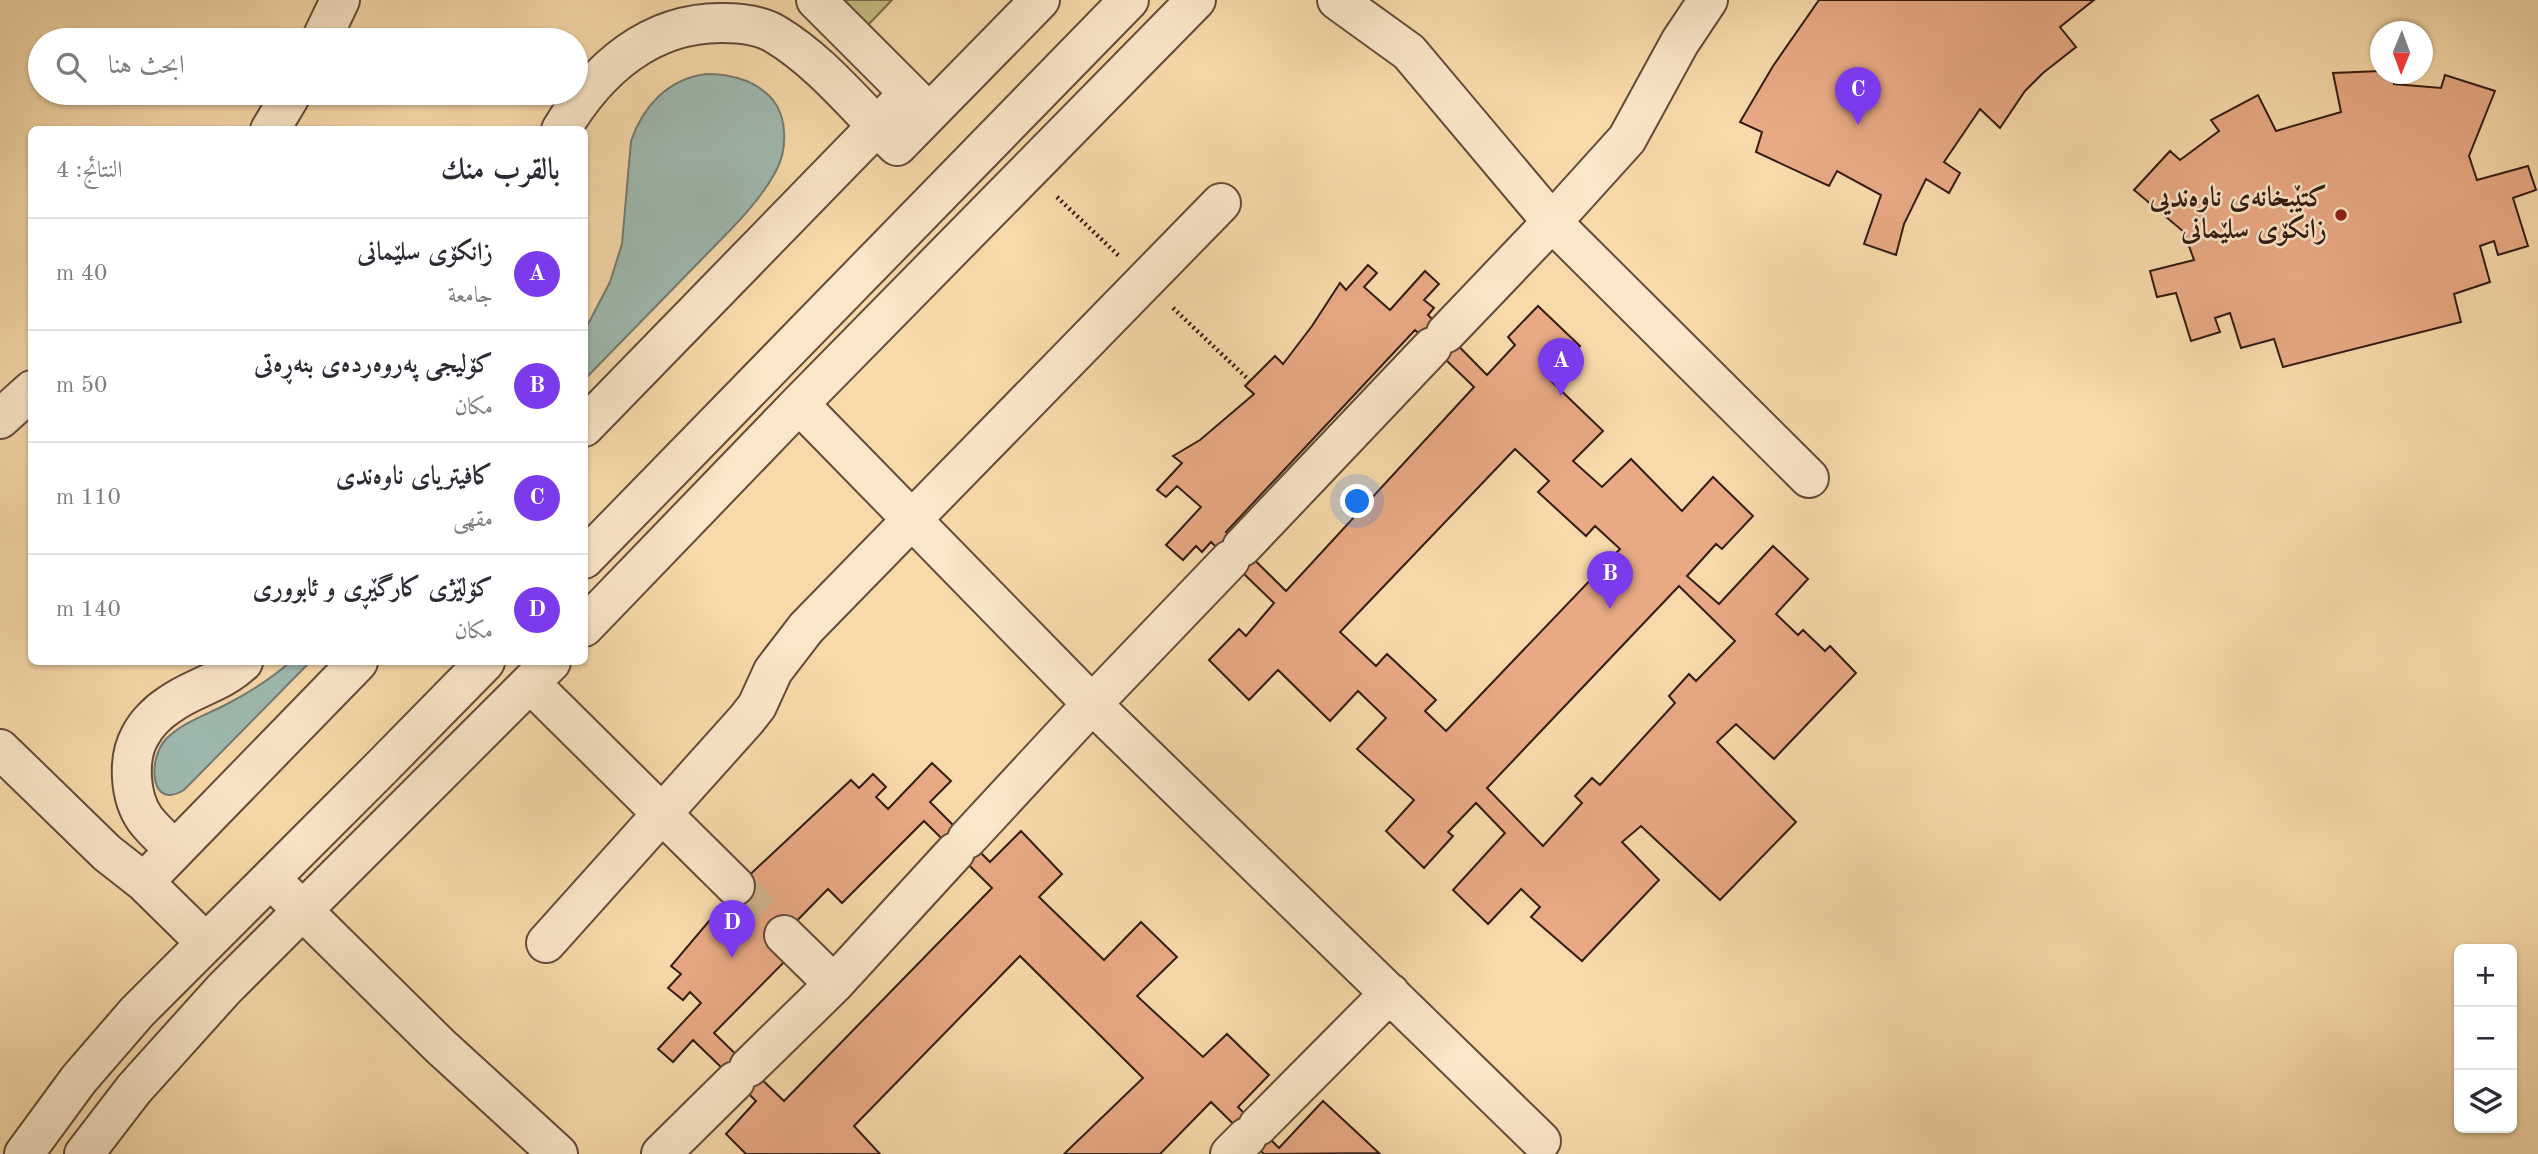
<!DOCTYPE html>
<html lang="ar">
<meta charset="utf-8">
<style>
body{margin:0;font-family:"Old Standard TT",Amiri,serif;background:#f2f2f3;color:#2b2b33;direction:rtl}
.controls{position:absolute;right:21px;bottom:21px;display:grid;overflow:hidden;border-radius:10px;box-shadow:0 2px 5px #0004}
.controls button{width:63px;height:63px;display:grid;place-items:center;padding:0;border:0;border-bottom:2px solid #e1e1e2;background:#fff;color:#2b2b33;font:35px sans-serif}
.compass{position:absolute;left:2370px;top:21px;width:63px;height:63px;border-radius:50%;background:#fff;box-shadow:0 2px 5px #0004;rotate:181deg}
.you{position:absolute;left:1358px;top:502px;width:24px;height:24px;margin:-18px;border:5px solid #fff;border-radius:50%;background:#1a73e8;box-shadow:0 0 0 10px #1a73e833}
.badge{display:grid;place-items:center;width:46px;height:46px;border-radius:50%;background:#7c3aed;color:#fff;font-size:23px;font-weight:700}
.pin{position:absolute;translate:-50% -58px;filter:drop-shadow(0 2px 4px #0008)}
.pin::after{content:'';position:absolute;top:37px;width:24px;height:21px;background:inherit;clip-path:polygon(0 0,100% 0,50% 100%)}
.list{margin:0;padding:0;list-style:none}
h2{display:flex;justify-content:space-between;align-items:center;height:91px;margin:0;padding:0 28px;font-size:30px}
h2 small{font-size:23px;font-weight:400;color:#7c7c81}
.list li{display:grid;grid-template-columns:46px 1fr auto;gap:21px;align-items:center;box-sizing:border-box;height:112px;padding:0 28px;border-top:2px solid #e1e1e2}
.list b{display:block;font-size:26px;white-space:nowrap}
.list p{margin:0;font-size:23px;white-space:nowrap;color:#7c7c81}
.list em{font-size:23px;font-style:normal;color:#7c7c81}
.icon{flex:none;width:38px;height:38px;fill:none;stroke:currentColor;stroke-width:2;stroke-linecap:round;stroke-linejoin:round}
.map{position:relative;flex:none;width:2538px;height:1154px;overflow:hidden;direction:ltr}
.search{position:absolute;background:#fff;box-shadow:0 2px 5px #0004;left:28px;top:28px;width:560px;height:77px;display:flex;align-items:center;gap:18px;box-sizing:border-box;padding:0 24px;border-radius:38px;color:#7c7c81;font-size:26px}
.panel{position:absolute;background:#fff;box-shadow:0 2px 5px #0004;left:28px;top:126px;width:560px;height:539px;border-radius:10px;direction:rtl}
.map>svg:first-child{display:block}
.green{fill:#c5bd83;stroke:#7c6c4b;stroke-width:2}
.water{fill:#9eb9af;stroke:#737a71;stroke-width:2}
.building{fill:#e8a984;stroke:#331c13;stroke-width:2;fill-rule:evenodd}
.lines{fill:none;stroke-linecap:round;stroke-linejoin:round}
.minor-tunnel{stroke:#d0b38c;stroke-width:38;stroke-dasharray:38 19;stroke-linecap:butt}
.minor-casing{stroke:#644b39;stroke-width:42}
.path{stroke:#331c13;stroke-width:4.5;stroke-dasharray:2 3.5;stroke-linecap:butt}
.minor{stroke:#fae6c8;stroke-width:38}
.poi-dot{fill:#8f2418;stroke:#fae6c8;stroke-width:2.5}
.labels{text-anchor:middle;dominant-baseline:central;stroke-width:5;stroke-linejoin:round;paint-order:stroke}
.poi-label{font-size:28px;font-weight:bold;fill:#331c13;stroke:#fae6c8;text-anchor:end}
</style>
<div class="map">
<svg width="2538" height="1154" viewBox="0 0 2538 1154">
<rect width="100%" height="100%" fill="#f7d9aa"/>
<filter id="stains"><feTurbulence type="fractalNoise" baseFrequency=".00286" numOctaves="4"/><feColorMatrix values="0 0 0 0 .2 0 0 0 0 .09 0 0 0 0 .02 0 0 0 .5 -.17"/></filter>
<radialGradient id="worn" r=".72"><stop offset=".6" stop-color="#630" stop-opacity="0"/><stop offset="1" stop-color="#630" stop-opacity=".3"/></radialGradient>
<path class="green" d="M841 0H892L867 26Z"/>
<path class="water" d="M706 74C731 74 756 80 773 100 788 119 787 151 776 171 758 205 727 233 700 261 662 300 623 340 585 379V330L610 282 622 244 631 141C643 106 668 79 706 74Z
M290 662H310L184 790C150 811 147 760 166 739 183 722 206 715 227 704 248 693 272 678 290 662Z"/>
<path class="building" d="M1819 0H2094L2060 27 2076 47 2043 73 2025 91 2000 128 1980 109 1944 162 1960 173 1949 193 1926 179 1904 224 1896 255 1864 244 1881 195 1837 171 1829 186 1756 152 1762 132 1740 122 1773 66Z
M2380 71V74H2393L2394 84 2441 88 2445 75 2495 91 2469 156 2477 180 2528 166 2536 190 2513 198 2528 246 2498 255 2494 241 2480 246 2490 282 2454 294 2461 322 2283 367 2274 339 2241 348 2230 313 2215 318 2220 332 2191 341 2176 293 2157 297 2150 271 2194 260 2184 232 2134 190 2170 151 2180 160 2219 131 2211 120 2258 95 2276 131 2341 112 2333 73Z
M1368 265 1377 273 1364 287 1390 310 1425 271 1439 284 1424 300 1434 308 1428 315 1487 375 1515 345 1508 337 1538 306 1580 346 1548 378 1603 431 1573 461 1602 487 1631 459 1682 511 1713 477 1753 516 1722 549 1716 544 1687 576 1719 604 1773 546 1808 579 1776 614 1798 635 1803 630 1825 651 1830 646 1856 673 1774 759 1736 724 1717 742 1796 822 1720 900 1641 826 1622 842 1659 880 1582 961 1531 917 1540 907 1521 889 1488 924 1453 890 1505 833 1476 803 1448 832 1453 836 1424 868 1386 831 1414 800 1357 749 1386 718 1358 691 1330 721 1278 670 1249 700 1209 660 1239 629 1246 636 1274 603 1211 542 1202 552 1196 546 1183 560 1166 545 1201 507 1177 486 1166 497 1157 490 1182 463 1173 456 1200 440 1254 394 1245 386 1275 356 1283 364 1312 326 1340 283 1346 290ZM1415 330 1474 387 1286 591 1226 532ZM1515 449 1549 481 1538 492 1586 536 1595 526 1620 549 1446 731 1425 711 1436 700 1387 654 1376 666 1340 632ZM1679 586 1735 641 1696 681 1689 674 1669 696 1675 703 1600 785 1592 778 1575 796 1582 803 1543 846 1487 788Z
M932 763 951 781 930 802 990 862 1021 831 1062 874 1039 897 1104 960 1141 922 1177 957 1137 996 1203 1057 1227 1034 1269 1075 1238 1107 1279 1148 1323 1101 1379 1153 1264 1154 1211 1102 1160 1154H1064L1143 1078 1020 956 854 1126 880 1154H746L726 1134 756 1101 693 1040 673 1062 658 1049 701 1003 690 992 683 1000 668 988 681 974 671 966 742 882 851 780 859 788 873 774 886 787 876 797 888 809ZM924 821 992 888 784 1101 714 1033 794 952 780 938 828 889 842 903Z"/>
<g class="lines">
<path class="minor-tunnel" d="M735 886 784 935"/>
<defs>
<path id="minor" d="M816 0 926 110
M1337 0 1409 52 1552 222 1809 478
M321 40 340 0
M270 130 292 93
M561 130C597 69 650 22 723 23 740 23 760 25 775 34 822 62 858 109 897 146L1040 0
M1446 333 1552 222 1627 139 1680 42 1708 0
M799 404 1092 704 1541 1141
M0 419 32 390
M584 427 909 93
M1242 547 1432 347
M584 559 1129 0
M584 627 799 404 1196 0
M530 683 735 886
M0 749 107 853 144 882 206 943
M967 839 1092 704 1230 560
M175 850C165 840 153 830 145 819 130 798 127 759 140 736 146 724 158 712 169 705 193 687 220 684 243 662
M144 882 358 662
M285 893 440 1046 558 1154
M784 935 834 984
M546 943 746 720 757 706 773 671 806 628 1221 203
M749 1067 834 984 955 852
M1258 1126 1390 993
M24 1154 79 1079 137 1012 381 768 485 662
M84 1154 134 1089 224 989 551 662
M661 1154 735 1081
M1230 1154 1247 1137"/>
</defs>
<use href="#minor" class="minor-casing"/>
<path class="path" d="M1057 197 1119 256
M1173 308 1249 380"/>
<use href="#minor" class="minor"/>
</g>
<circle class="poi-dot" cx="2341" cy="215" r="7"/>
<g class="labels">
<g class="poi-label">
<text x="2327" y="199">کتێبخانەی ناوەندیی<tspan x="2327" dy="32">زانکۆی سلێمانی</tspan></text>
</g>
</g>
<rect width="100%" height="100%" filter="url(#stains)"/>
<rect width="100%" height="100%" fill="url(#worn)"/>
</svg>
<div class="controls">
<button>+</button>
<button>−</button>
<button><svg class="icon" aria-label="layers" viewBox="0 0 24 24"><path d="M12 4l9 5-9 5-9-5zM3 14l9 5 9-5"/></svg></button>
</div>
<svg class="compass" viewBox="-18 -18 36 36"><path d="M0-13l5 13h-10z" fill="#e53935"/><path d="M0 13l5-13h-10z" fill="#7c7c81"/></svg>
<div class="you"></div>
<div class="pin badge" style="left:1561px;top:396px">A</div>
<div class="pin badge" style="left:1610px;top:609px">B</div>
<div class="pin badge" style="left:1858px;top:125px">C</div>
<div class="pin badge" style="left:732px;top:958px">D</div>
<div class="search"><svg class="icon" aria-label="search" viewBox="0 0 24 24"><circle cx="10" cy="10" r="6"/><path d="M15 15l6 6"/></svg>ابحث هنا</div>
<section class="panel">
<h2>بالقرب منك<small>النتائج: 4</small></h2>
<ul class="list">
<li><span class="badge">A</span><div><b>زانکۆی سلێمانی</b><p>جامعة</p></div><em>40 m</em></li>
<li><span class="badge">B</span><div><b>کۆلیجی پەروەردەی بنەڕەتی</b><p>مكان</p></div><em>50 m</em></li>
<li><span class="badge">C</span><div><b>کافیتریای ناوەندی</b><p>مقهى</p></div><em>110 m</em></li>
<li><span class="badge">D</span><div><b>كۆلێژی كارگێڕی و ئابووری</b><p>مكان</p></div><em>140 m</em></li>
</ul>
</section>
</div>
